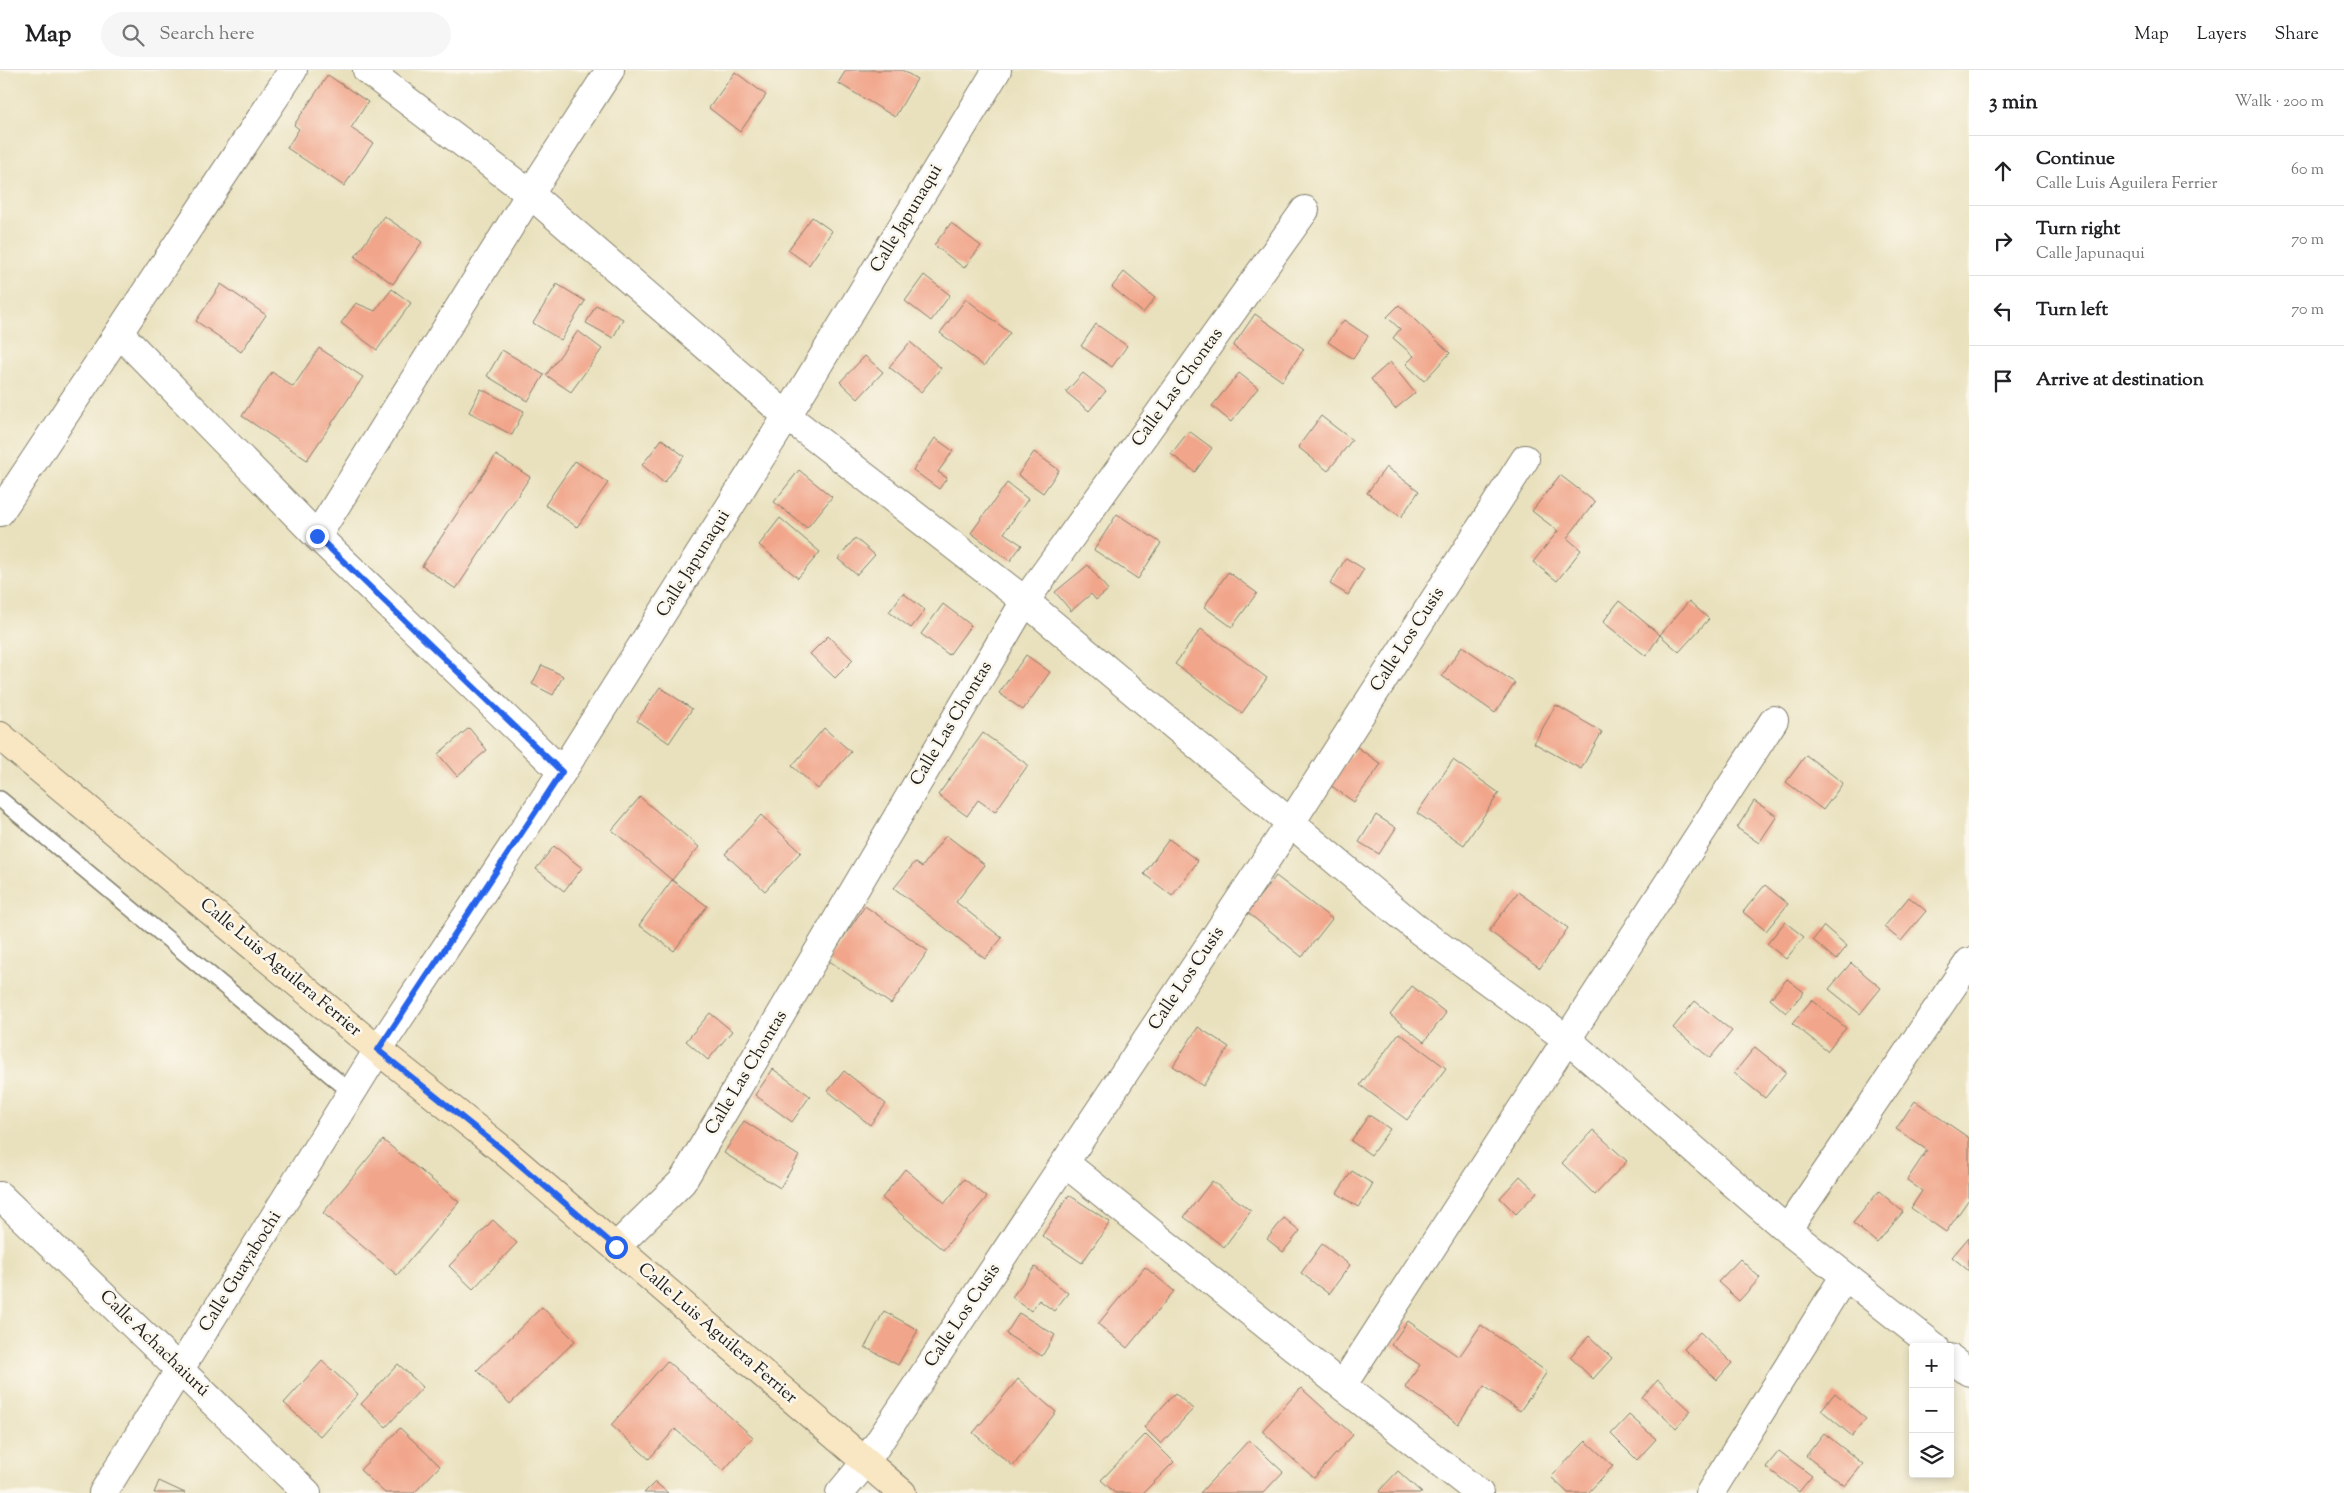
<!DOCTYPE html>
<meta charset="utf-8">
<style>
body{margin:0;font-family:"Sorts Mill Goudy",serif;background:#f6f6f6;color:#202124}
.controls{position:absolute;right:15px;bottom:15px;display:grid;overflow:hidden;border-radius:5px;box-shadow:0 2px 8px #0003}
.controls button{width:45px;height:45px;display:grid;place-items:center;padding:0;border:0;border-bottom:1px solid #e0e0e0;background:#fff;color:#202124;font:25px sans-serif}
.stop{position:absolute;width:15px;height:15px;margin:-11px;border:4px solid #2563eb;border-radius:50%;background:#fff}
.stop.end{background:#2563eb;border-color:#fff;box-shadow:0 1px 5px #0008}
.list{margin:0;padding:0;list-style:none}
h2{display:flex;justify-content:space-between;align-items:center;height:65px;margin:0;padding:0 20px;font-size:21px}
h2 small{font-size:16px;font-weight:400;color:#757577}
.list li{display:grid;grid-template-columns:32px 1fr auto;gap:15px;align-items:center;box-sizing:border-box;height:70px;padding:0 20px;border-top:1px solid #e0e0e0}
.list b{display:block;font-size:19px;white-space:nowrap}
.list p{margin:0;font-size:16px;white-space:nowrap;color:#757577}
.list em{font-size:16px;font-style:normal;color:#757577}
.icon{flex:none;width:28px;height:28px;fill:none;stroke:currentColor;stroke-width:2;stroke-linecap:round;stroke-linejoin:round}
.map{position:relative;flex:none;width:1969px;height:1423px;overflow:hidden}
header{display:flex;align-items:center;gap:30px;box-sizing:border-box;height:70px;padding:0 25px;background:#fff;border-bottom:1px solid #e0e0e0}
header strong{font-size:24px}
nav{display:flex;gap:28px;margin-inline-start:auto;font-size:18px}
.search{width:350px;height:45px;background:#f6f6f6;display:flex;align-items:center;gap:12px;box-sizing:border-box;padding:0 18px;border-radius:28px;color:#757577;font-size:19px}
main{display:flex}
aside{flex:1;background:#fff}
.map>svg:first-child{display:block}
.building{fill:#f1a58a}
.lines{fill:none;stroke-linecap:round;stroke-linejoin:round}
.lane-casing{stroke:#827e6c;stroke-width:18}
.street-casing{stroke:#827e6c;stroke-width:30}
.secondary-casing{stroke:#827e6c;stroke-width:30}
.lane{stroke:#fff;stroke-width:15}
.street{stroke:#fff;stroke-width:28}
.secondary{stroke:#f9e7c3;stroke-width:28}
.route{stroke:#2563eb;stroke-width:6}
.labels{text-anchor:middle;dominant-baseline:central;stroke-width:5;stroke-linejoin:round;paint-order:stroke}
.street-label{font-size:18px;fill:#1c1c1c;stroke:#fbf7ec}
</style>
<header>
<strong>Map</strong>
<div class="search"><svg class="icon" aria-label="search" viewBox="0 0 24 24"><circle cx="10" cy="10" r="6"/><path d="M15 15l6 6"/></svg>Search here</div>
<nav><a>Map</a><a>Layers</a><a>Share</a></nav>
</header>
<main>
<div class="map">
<svg width="1969" height="1423" viewBox="0 0 1969 1423">
<rect width="100%" height="100%" fill="#fbf7ec"/>
<filter id="ink" filterUnits="userSpaceOnUse"><feTurbulence type="fractalNoise" baseFrequency=".02" numOctaves="2"/><feDisplacementMap in="SourceGraphic" scale="10" xChannelSelector="R" yChannelSelector="G"/><feConvolveMatrix kernelMatrix="1 2 1 2 8 2 1 2 1" color-interpolation-filters="sRGB"/></filter>
<filter id="wash" filterUnits="userSpaceOnUse"><feTurbulence type="fractalNoise" baseFrequency=".0096" numOctaves="4" result="noise"/><feDisplacementMap in="SourceGraphic" scale="20" xChannelSelector="R" yChannelSelector="G"/><feGaussianBlur stdDeviation="1.12" result="paint"/><feColorMatrix in="noise" values="0 0 0 0 0 0 0 0 0 0 0 0 0 0 0 0 0 1.4 0 .05"/><feComposite in="paint" operator="in"/></filter>
<g filter="url(#wash)">
<rect width="100%" height="100%" fill="#e9e1bd"/>
<g id="blocks">
<path class="building" d="M846 0H902L917 9 895 47 838 13Z
M735 2 766 25 740 62 709 38Z
M328 5 368 32 351 58 373 73 344 116 287 78 299 59 294 55Z
M384 146 422 172 393 214 355 187Z
M812 147 832 161 809 195 788 180Z
M951 153 981 176 964 198 934 175Z
M1124 202 1155 228 1143 243 1112 217Z
M924 205 950 225 931 251 905 231Z
M221 214 266 245 241 282 196 251Z
M557 214 585 231 561 270 533 253Z
M392 219 411 233 377 280 341 253 356 233 375 241Z
M966 229 1010 263 984 296 940 263Z
M596 235 623 249 613 268 586 253Z
M1399 235 1450 283 1424 311 1406 294 1414 286 1393 268 1400 259 1387 247Z
M1255 244 1304 279 1282 311 1233 276Z
M1344 250 1368 266 1353 289 1328 272Z
M1096 254 1127 276 1112 297 1081 276Z
M578 261 602 279 571 322 546 305Z
M910 272 941 298 921 322 889 297Z
M319 278 363 307 307 390 242 346 272 302 293 317Z
M502 280 544 305 528 331 487 306Z
M865 286 883 302 858 329 840 312Z
M1390 292 1415 323 1395 339 1371 309Z
M1083 303 1106 321 1089 341 1066 322Z
M1239 303 1258 318 1231 352 1212 336Z
M481 319 524 341 512 365 469 342Z
M1321 346 1352 370 1328 401 1298 377Z
M1189 361 1212 378 1195 402 1171 384Z
M935 368 953 381 938 402 947 408 939 419 913 400Z
M662 369 684 386 664 413 642 395Z
M1034 382 1059 400 1043 423 1018 405Z
M496 385 530 407 456 519 422 496Z
M575 391 608 413 577 457 545 435Z
M1386 397 1419 421 1401 447 1367 423Z
M799 400 832 427 807 458 774 432Z
M1560 405 1595 432 1567 468 1581 480 1557 511 1533 492 1558 461 1532 441Z
M1007 413 1028 429 1004 463 1022 475 1010 491 971 463Z
M1117 444 1161 473 1138 509 1094 480Z
M780 448 820 482 798 508 759 475Z
M855 468 875 485 857 505 838 489Z
M1346 488 1364 499 1348 525 1330 514Z
M1088 495 1108 520 1096 530 1091 524 1071 541 1055 522Z
M1228 502 1257 523 1232 557 1204 537Z
M903 523 925 540 911 558 889 542Z
M1619 531 1660 565 1646 586 1603 552Z
M1689 531 1709 549 1679 582 1660 565Z
M943 534 971 555 949 585 921 564Z
M1201 559 1267 608 1242 643 1175 594Z
M828 566 853 590 835 608 810 584Z
M1462 576 1515 613 1495 643 1442 606Z
M1026 585 1050 602 1023 640 999 623Z
M542 595 563 606 553 625 532 614Z
M660 617 692 639 669 673 637 651Z
M1556 635 1602 662 1581 699 1534 673Z
M469 658 487 680 457 706 438 684Z
M824 658 851 682 818 719 792 696Z
M983 663 1028 695 995 742 978 730 967 746 938 725Z
M1357 677 1381 694 1354 732 1330 715Z
M1806 685 1843 713 1823 740 1786 712Z
M1453 690 1499 723 1464 775 1417 743Z
M640 727 699 777 672 810 612 760Z
M1754 731 1777 746 1759 773 1737 758Z
M761 745 801 782 765 821 725 784Z
M1376 745 1396 758 1379 784 1359 772Z
M946 765 985 795 956 832 1002 868 985 889 894 818 915 792 922 797Z
M1169 769 1198 791 1172 826 1144 804Z
M554 776 582 798 564 821 536 799Z
M1276 806 1332 849 1302 887 1247 842Z
M672 810 707 836 674 881 639 855Z
M1765 815 1788 834 1766 861 1743 842Z
M1518 822 1568 858 1540 898 1489 861Z
M1909 827 1926 841 1901 871 1884 857Z
M865 836 928 881 891 934 828 890Z
M1785 852 1804 867 1786 889 1767 874Z
M1824 856 1847 876 1836 890 1813 870Z
M1851 893 1881 918 1860 944 1829 919Z
M1787 909 1804 922 1786 943 1770 929Z
M1412 916 1446 943 1424 972 1390 945Z
M1812 930 1846 958 1827 981 1792 953Z
M1695 931 1732 961 1710 988 1673 958Z
M710 943 732 961 708 990 686 971Z
M1198 957 1229 977 1203 1016 1173 996Z
M1399 963 1446 998 1407 1050 1360 1015Z
M1755 977 1786 1002 1765 1028 1734 1003Z
M773 999 810 1026 792 1052 755 1025Z
M844 1001 886 1034 870 1055 828 1021Z
M1915 1031 1969 1068V1129L1946 1162 1911 1138 1922 1121 1907 1110 1927 1080 1896 1059Z
M1369 1045 1390 1059 1371 1085 1351 1071Z
M744 1051 799 1086 780 1118 724 1083Z
M1593 1060 1627 1091 1595 1125 1562 1093Z
M383 1070 459 1132 397 1205 323 1143Z
M905 1099 945 1133 964 1109 987 1127 943 1180 882 1128Z
M1352 1101 1373 1114 1358 1137 1337 1123Z
M1520 1106 1537 1122 1516 1144 1500 1128Z
M1212 1111 1251 1141 1224 1177 1184 1147Z
M1879 1121 1903 1142 1877 1173 1853 1153Z
M1069 1125 1110 1152 1082 1193 1042 1166Z
M1284 1148 1300 1161 1283 1182 1267 1169Z
M493 1150 517 1173 473 1219 449 1196Z
M1969 1167V1201L1952 1187Z
M1322 1174 1350 1195 1329 1224 1301 1203Z
M1740 1189 1760 1208 1739 1231 1718 1212Z
M1035 1197 1068 1223 1054 1241 1039 1230 1031 1241 1012 1227Z
M1145 1197 1174 1221 1127 1278 1098 1254Z
M542 1237 575 1271 510 1334 477 1300Z
M884 1241 918 1260 898 1295 865 1277Z
M1019 1243 1055 1265 1042 1286 1006 1264Z
M1408 1251 1459 1287 1481 1255 1547 1302 1520 1341 1484 1316 1458 1354 1405 1317 1420 1295 1391 1275Z
M1700 1262 1732 1293 1717 1310 1684 1279Z
M1589 1266 1612 1288 1593 1309 1570 1287Z
M322 1291 358 1324 320 1366 284 1333Z
M667 1291 753 1367 723 1401 675 1359 649 1389 611 1355Z
M398 1294 423 1317 386 1357 361 1334Z
M1018 1309 1056 1342 1013 1396 973 1363Z
M1658 1310 1691 1341 1676 1358 1642 1327Z
M1301 1318 1353 1365 1314 1408 1262 1361Z
M1175 1323 1193 1339 1161 1374 1144 1357Z
M1835 1323 1866 1349 1852 1366 1821 1340Z
M1629 1345 1656 1369 1637 1390 1611 1364Z
M400 1358 440 1396 414 1423H385L360 1400Z
M1824 1363 1863 1394 1845 1416 1806 1386Z
M1146 1364 1174 1392 1143 1423H1115L1101 1410Z
M1249 1370 1283 1402 1263 1423H1200Z
M1586 1371 1613 1396 1588 1423H1568L1551 1407Z
M1779 1381 1812 1406 1799 1422 1766 1397Z
M1398 1401 1422 1423H1381L1379 1421Z
M159 1411 185 1423H154Z
M655 1412 668 1423H644Z"/>
</g>
</g>
<g filter="url(#ink)">
<use href="#blocks" fill-opacity="0" stroke="#827e6c" stroke-width="1"/>
<g class="lines">
<defs>
<path id="lane" d="M0 729 352 1023"/>
<path id="street" d="M367 0 530 124 787 346 1025 531 1421 862 1568 970 1787 1160 1935 1277
M119 263 317 466 562 702
M0 442 293 0
M317 466 530 124 610 0
M1065 1093 1342 1316 1479 1423
M0 1126 307 1423
M1787 1160 1969 892
M616 1177 682 1112 1025 531 1305 140
M1950 1288 1969 1302
M1342 1316 1774 650
M103 1423 378 980 562 702 787 346 997 0
M840 1423 865 1393 1290 754 1525 389
M1710 1423 1844 1207"/>
<path id="secondary" d="M0 666 378 980 499 1077 902 1423"/>
</defs>
<use href="#lane" class="lane-casing"/>
<use href="#street" class="street-casing"/>
<use href="#secondary" class="secondary-casing"/>
<use href="#lane" class="lane"/>
<use href="#street" class="street"/>
<use href="#secondary" class="secondary"/>
</g>
</g>
<g class="lines" filter="url(#ink)">
<path class="route" d="M317 466 562 702 378 980 499 1077 616 1177"/>
</g>
<g class="labels">
<g class="street-label">
<text transform="translate(907 149) rotate(-59)">Calle Japunaqui</text>
<text transform="translate(1178 318) rotate(-54)">Calle Las Chontas</text>
<text transform="translate(694 494) rotate(-58)">Calle Japunaqui</text>
<text transform="translate(1408 570) rotate(-57)">Calle Los Cusis</text>
<text transform="translate(952 654) rotate(-59)">Calle Las Chontas</text>
<text transform="translate(280 898) rotate(40)">Calle Luis Aguilera Ferrier</text>
<text transform="translate(1187 909) rotate(-56)">Calle Los Cusis</text>
<text transform="translate(747 1003) rotate(-59)">Calle Las Chontas</text>
<text transform="translate(241 1202) rotate(-58)">Calle Guayabochi</text>
<text transform="translate(963 1246) rotate(-56)">Calle Los Cusis</text>
<text transform="translate(717 1264) rotate(41)">Calle Luis Aguilera Ferrier</text>
<text transform="translate(154 1274) rotate(44)">Calle Achachaiurú</text>
</g>
</g>
</svg>
<div class="controls">
<button>+</button>
<button>−</button>
<button><svg class="icon" aria-label="layers" viewBox="0 0 24 24"><path d="M12 4l9 5-9 5-9-5zM3 14l9 5 9-5"/></svg></button>
</div>
<div class="stop" style="left:616px;top:1177px"></div>
<div class="stop end" style="left:317px;top:466px"></div>
</div>
<aside>
<h2>3 min<small>Walk · 200 m</small></h2>
<ul class="list">
<li><svg class="icon" aria-label="ahead" viewBox="0 0 24 24"><path d="M12 20V5M6 11l6-6 6 6"/></svg><div><b>Continue</b><p>Calle Luis Aguilera Ferrier</p></div><em>60 m</em></li>
<li><svg class="icon" aria-label="right" viewBox="0 0 24 24"><path d="M7 20v-9h11M14 6l5 5-5 5"/></svg><div><b>Turn right</b><p>Calle Japunaqui</p></div><em>70 m</em></li>
<li><svg class="icon" aria-label="left" viewBox="0 0 24 24"><path d="M17 20v-9H6M10 6l-5 5 5 5"/></svg><div><b>Turn left</b></div><em>70 m</em></li>
<li><svg class="icon" aria-label="arrive" viewBox="0 0 24 24"><path d="M6 21V4h12l-3 4 3 4H6"/></svg><div><b>Arrive at destination</b></div></li>
</ul>
</aside>
</main>
